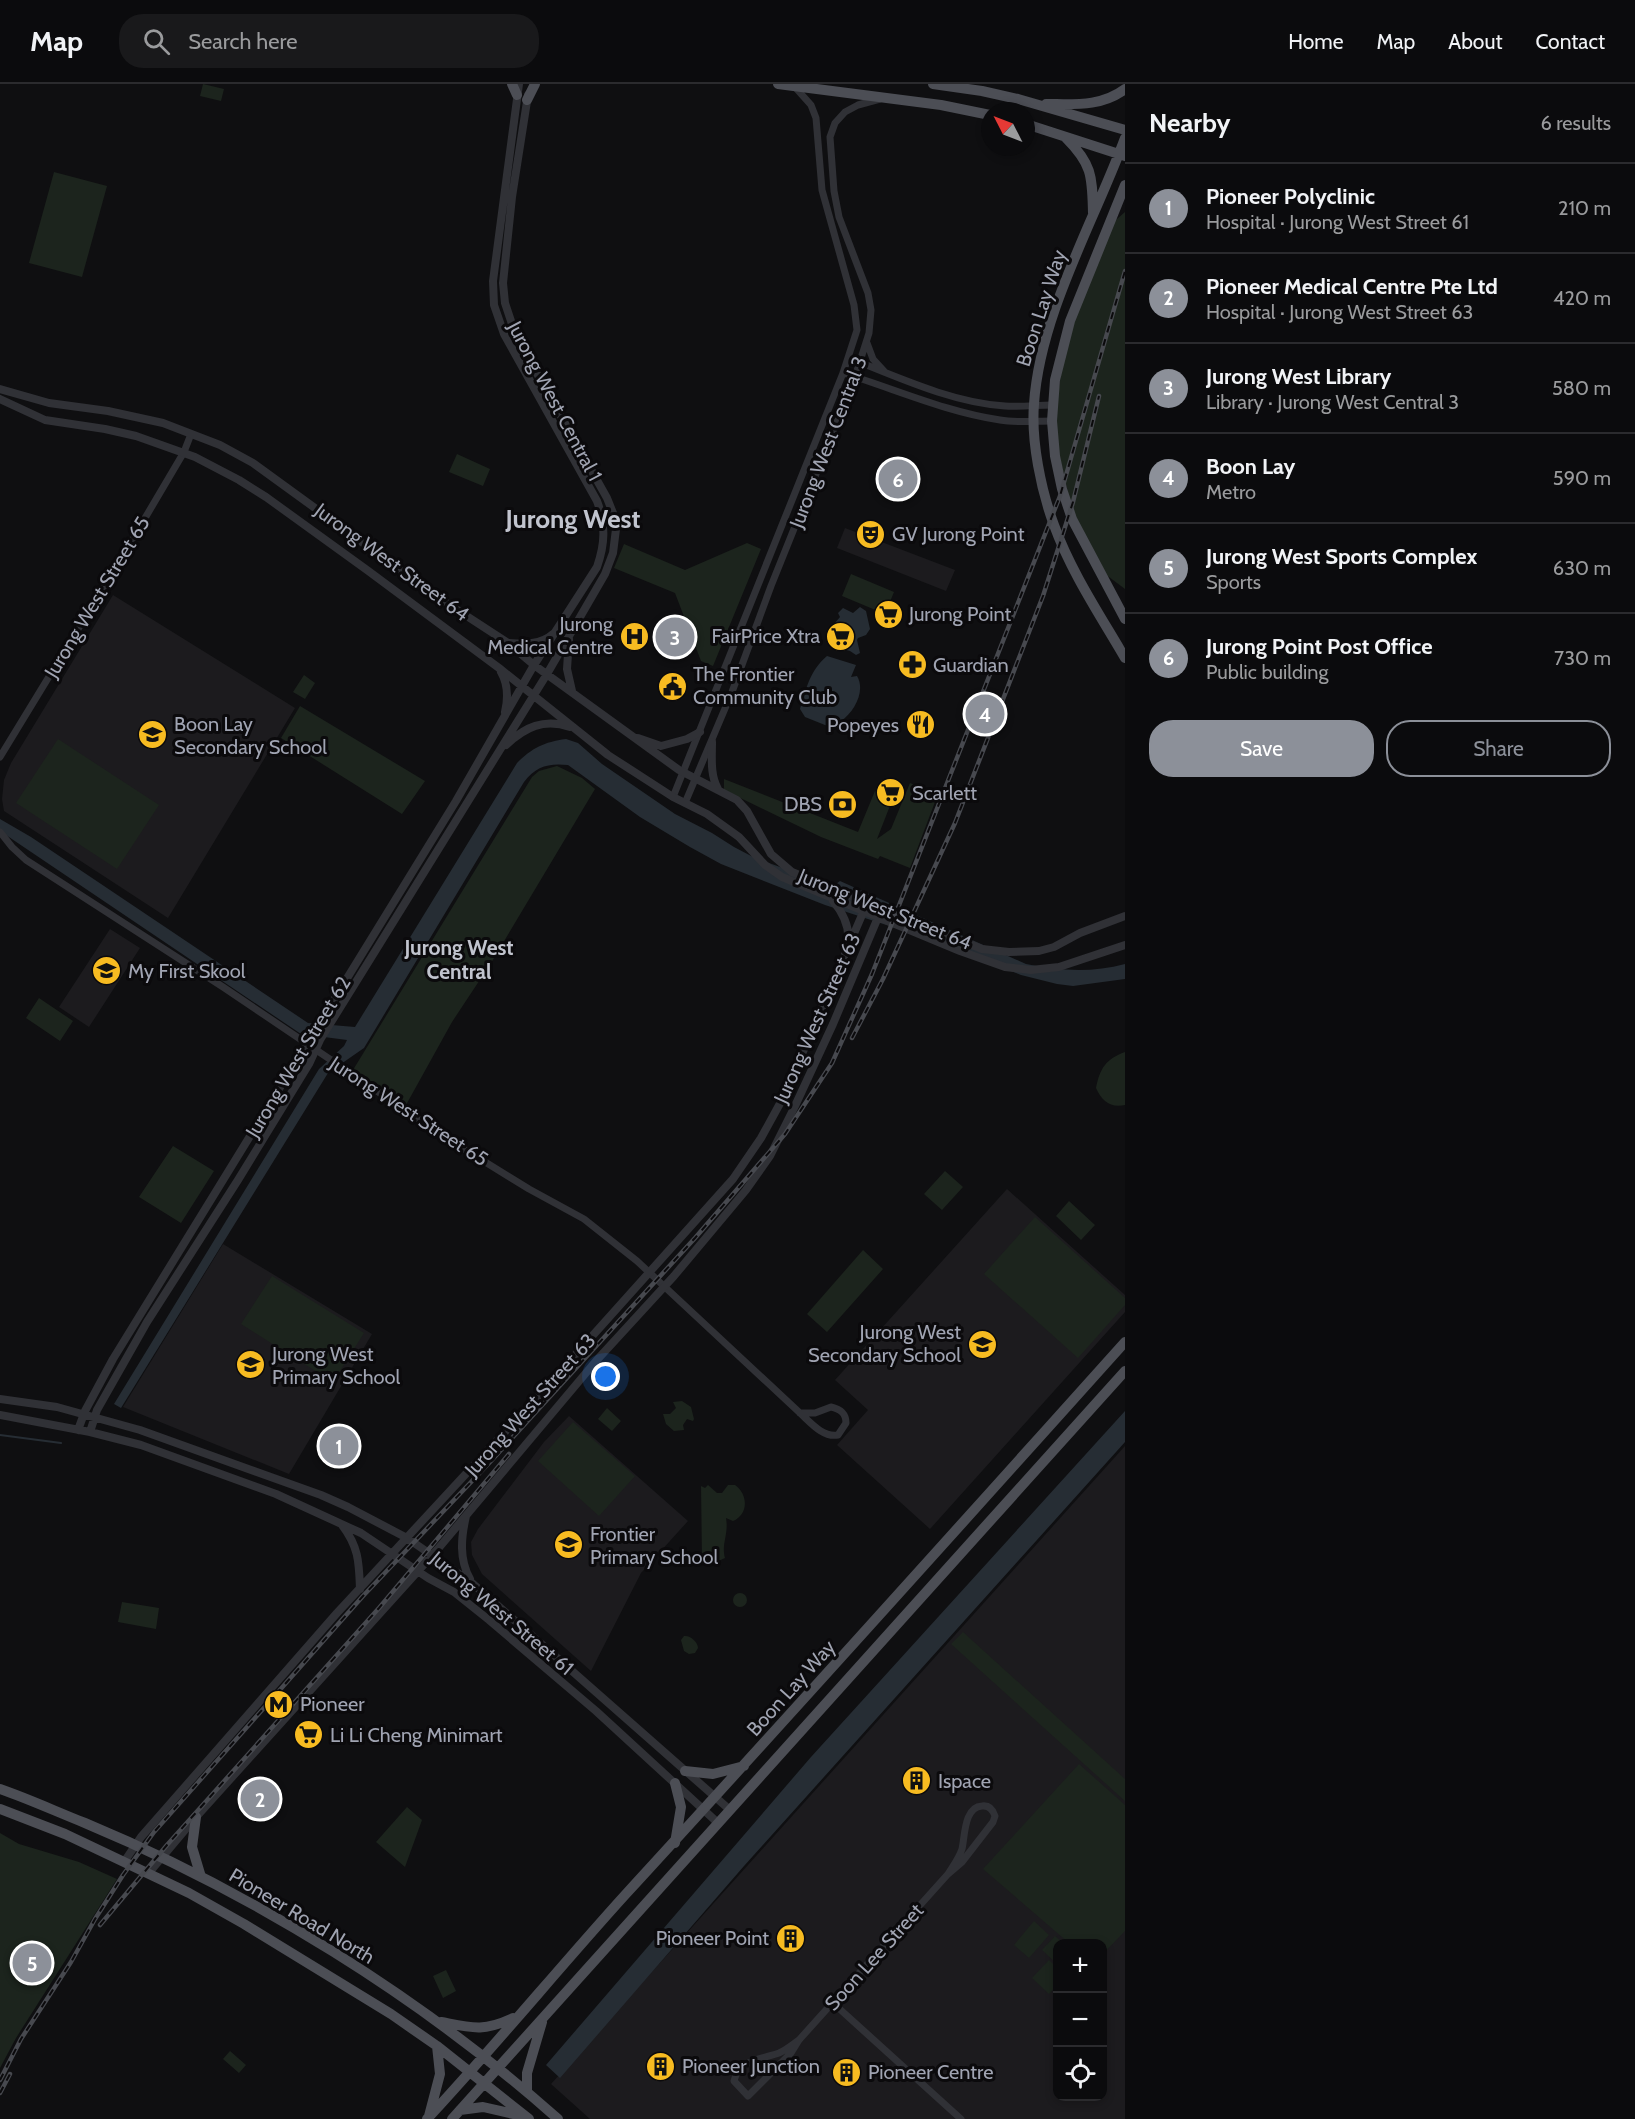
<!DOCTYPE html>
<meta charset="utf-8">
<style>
body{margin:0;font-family:Cabin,sans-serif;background:#19191b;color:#f1f3f6}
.controls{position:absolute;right:18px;bottom:18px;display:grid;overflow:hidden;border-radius:12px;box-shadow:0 3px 9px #0003}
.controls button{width:54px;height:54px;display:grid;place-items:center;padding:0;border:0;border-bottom:2px solid #2b2b2e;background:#0b0b0d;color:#f1f3f6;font:30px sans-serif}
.compass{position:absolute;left:981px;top:18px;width:54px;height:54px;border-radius:50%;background:#0b0b0d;box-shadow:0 3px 9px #0003;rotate:312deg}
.you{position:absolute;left:606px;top:1293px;width:21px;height:21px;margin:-15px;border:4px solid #fff;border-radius:50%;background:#1a73e8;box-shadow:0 0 0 9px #1a73e833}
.badge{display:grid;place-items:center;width:39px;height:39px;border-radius:50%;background:#8c9099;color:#fff;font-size:20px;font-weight:700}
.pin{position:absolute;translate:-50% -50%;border:3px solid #fff;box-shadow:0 2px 6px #0006}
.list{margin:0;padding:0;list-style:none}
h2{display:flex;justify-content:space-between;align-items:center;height:78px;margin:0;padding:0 24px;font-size:26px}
h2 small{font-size:20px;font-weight:400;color:#9a9b9d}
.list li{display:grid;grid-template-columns:39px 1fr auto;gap:18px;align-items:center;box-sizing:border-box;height:90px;padding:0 24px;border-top:2px solid #2b2b2e}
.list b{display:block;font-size:22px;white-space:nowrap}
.list p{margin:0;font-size:20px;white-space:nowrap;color:#9a9b9d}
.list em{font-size:20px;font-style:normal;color:#9a9b9d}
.actions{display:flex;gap:12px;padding:18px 24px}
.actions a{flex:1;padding:14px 0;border:2px solid #8c9099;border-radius:24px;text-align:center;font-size:21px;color:#8c9099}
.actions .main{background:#8c9099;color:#fff}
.icon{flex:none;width:33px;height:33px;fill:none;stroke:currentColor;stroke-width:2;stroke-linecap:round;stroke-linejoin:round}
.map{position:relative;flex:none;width:1125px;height:2035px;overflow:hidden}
header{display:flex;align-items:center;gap:36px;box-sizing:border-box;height:84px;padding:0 30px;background:#0b0b0d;border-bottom:2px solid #2b2b2e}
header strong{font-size:28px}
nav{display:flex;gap:33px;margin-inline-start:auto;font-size:21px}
.search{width:420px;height:54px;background:#19191b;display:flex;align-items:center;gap:15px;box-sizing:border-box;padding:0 21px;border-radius:24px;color:#9a9b9d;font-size:22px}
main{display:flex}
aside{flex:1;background:#0b0b0d}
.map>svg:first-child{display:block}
.built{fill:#1c1b1e;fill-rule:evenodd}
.green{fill:#1c241d}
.water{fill:#262d34}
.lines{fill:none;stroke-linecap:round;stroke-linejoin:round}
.stream{stroke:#262d34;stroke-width:2}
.minor{stroke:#303136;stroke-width:7}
.tertiary{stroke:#303136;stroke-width:8}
.primary{stroke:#4c4e55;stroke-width:10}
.rail-casing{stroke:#47494f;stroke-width:4.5}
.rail{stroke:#0b0a0c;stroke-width:2;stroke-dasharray:7;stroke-linecap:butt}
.labels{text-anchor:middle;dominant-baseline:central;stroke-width:6;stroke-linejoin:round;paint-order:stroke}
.street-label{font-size:20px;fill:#a0a4b2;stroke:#0b0a0c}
.poi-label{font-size:20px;fill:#a0a4b2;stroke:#0b0a0c;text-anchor:start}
.neighbourhood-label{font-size:21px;font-weight:bold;fill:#c1c4ce;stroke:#0b0a0c}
.district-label{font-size:26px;font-weight:bold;fill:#c1c4ce;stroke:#0b0a0c}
</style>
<header>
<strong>Map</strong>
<div class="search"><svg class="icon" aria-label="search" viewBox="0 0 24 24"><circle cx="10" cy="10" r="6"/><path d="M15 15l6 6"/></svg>Search here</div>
<nav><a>Home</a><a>Map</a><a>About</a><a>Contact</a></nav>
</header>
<main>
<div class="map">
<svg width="1125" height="2035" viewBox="0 0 1125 2035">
<rect width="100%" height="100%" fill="#0f0f11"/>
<path class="built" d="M845 444 955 486 946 507 837 464Z
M113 511 295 624 168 834 4 727 2 715 4 696 11 679Z
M110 845 140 864 89 943 59 923Z
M1007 1105 1125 1211V1228L930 1445 837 1361 868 1326 835 1296Z
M223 1160 372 1250 289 1390 123 1323Z
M569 1332 688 1437 641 1489 591 1587 482 1490 472 1471 471 1458 478 1445 544 1358Z
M1125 1362V2035H590L551 2000ZM1058 1860H1102V2012H1058Z"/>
<path class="green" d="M203 0 224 5 221 17 200 12Z
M54 88 107 102 82 193 29 179Z
M1125 128V505L1101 487 1074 434 1053 344 1066 256 1110 141Z
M457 370 490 385 483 402 449 388Z
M747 459 761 465 713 582 701 577 675 509 614 484 624 460 685 486Z
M851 490 894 508 885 530 842 512Z
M304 591 315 599 305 615 293 608Z
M300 622 425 697 402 730 281 654Z
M58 655 159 721 117 785 16 719Z
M557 682 582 694 595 705 491 879 452 938 406 1021 353 986 532 693 539 687Z
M724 695 858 748 875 707 893 714 877 755 891 745 910 699 938 710 910 784 880 772 878 775 821 753 724 706Z
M39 914 73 937 60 957 26 934Z
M1125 968V1021C1110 1024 1102 1017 1096 1004 1100 984 1106 975 1125 968Z
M173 1062 214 1087 181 1139 139 1113Z
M945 1087 963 1103 942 1126 924 1110Z
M1069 1117 1095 1141 1081 1156 1056 1132Z
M1035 1133 1125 1214V1221L1078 1274 984 1190Z
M863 1166 883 1185 827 1248 807 1230Z
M272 1192 364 1249 333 1298 241 1240Z
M682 1317 691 1323 694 1335 693 1337 687 1335 683 1341 684 1346 674 1347 666 1340 663 1330H670L676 1324 673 1318Z
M607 1324 621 1337 612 1347 598 1335Z
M573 1338 635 1392 599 1432 538 1377Z
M708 1401 717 1409H722L728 1401H735C748 1410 749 1430 733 1437L726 1434C729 1450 721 1460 725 1474L714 1479 708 1475 706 1477 702 1476 701 1402 705 1404Z
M733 1516a7 7 0 1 1 14 0a7 7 0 1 1-14 0Z
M122 1518 159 1524 156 1545 118 1538Z
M963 1548 1125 1695V1717L951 1560Z
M684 1552C690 1551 698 1558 698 1564L695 1569 689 1570 684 1567 681 1556Z
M1079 1680 1125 1721V1847L1103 1870 1102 1860 1069 1859 983 1785Z
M407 1723 422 1736 405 1783 376 1758Z
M0 1749 19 1760 79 1778 117 1795 16 1954 0 1984Z
M1034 1837 1049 1851 1029 1874 1014 1861Z
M1055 1852 1063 1859 1058 1860 1057 1880 1042 1866Z
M1049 1876 1057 1884 1058 1900 1049 1910 1032 1894Z
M446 1886 456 1907 443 1914 433 1892Z
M230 1967 246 1981 239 1989 223 1975Z"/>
<path class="water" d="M860 523 866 527 870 545 866 551 858 554 857 556 860 569 856 571 850 567 843 565 844 561 850 558 848 547 845 545 838 546 834 540 840 533 838 529 843 524 853 529Z
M827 572 856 581 851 593 857 592C866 607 854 628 841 637L836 632 830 643 805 633 800 625C806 605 810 586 827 572Z
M566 655 578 659 602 680 675 730 712 749 734 763 755 774 833 802 840 797 1026 880C1060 887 1092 889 1125 880V895L1073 902 1057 900 1021 891 917 851 825 821 721 780 690 763 640 733 568 681C549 679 536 682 524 698L364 964 328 989 121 1324 114 1320 319 985 344 962 347 956 301 950 0 747V735L31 753 308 939 355 943 517 679C532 664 544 658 566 655Z
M1125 1327V1358L744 1782 560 1994 546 1981 811 1673Z"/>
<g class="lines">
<path class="stream" d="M0 1351 61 1359"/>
<path class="minor" d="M867 259 873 275 884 287
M849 274C897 293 953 319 1005 322 1021 323 1037 321 1052 321
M843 289C895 305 946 328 1000 336 1017 339 1035 337 1052 337
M0 673 125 468 184 368 191 350
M673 713 843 289 857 246 854 221 822 106 816 34 811 21 794 2
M685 719 732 608 771 502 855 293 869 249 871 226 868 209 839 133 834 107 830 53 835 39 845 28 858 21 880 15
M0 748 12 763 26 776 223 903 448 1055 529 1105 584 1135 637 1177 800 1329C810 1338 823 1354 838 1351L846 1339C846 1329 840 1325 831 1323L815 1329H800
M833 1919 961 2035
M799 1956C793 1960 786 1966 779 1969 762 1975 738 1976 734 1997L748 2012 791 1969 799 1956 948 1790 962 1778 993 1738 995 1732C993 1726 989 1721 982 1722 964 1723 965 1752 962 1765 959 1774 953 1782 948 1790"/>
<path class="tertiary" d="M0 305 49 319 108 327 163 339 220 361 253 379 436 512 508 559 534 581 679 686 737 716 747 727 771 770 792 788 982 865 1009 868 1039 867 1054 863 1080 849 1125 832
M0 315 45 336 105 345 136 352 195 373 239 396 266 413 367 486 499 584 608 671 673 713 707 730 739 753 765 781 782 793 960 867 1005 883 1031 886 1059 883 1125 861
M569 555 567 585 572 607
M509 559C524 560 541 561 553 550
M501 588C508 600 508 615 505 628
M638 654 661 662 687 655 700 648
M712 658C712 674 710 691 718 705
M506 661C525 643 544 634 570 643
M833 817C844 830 850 843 848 859
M0 1315 57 1323 140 1346 321 1411 348 1423 407 1454 472 1499 730 1726
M0 1331 90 1348 141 1361 276 1410 361 1449 428 1494 454 1508 489 1536 596 1627 718 1739
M78 1346 85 1327 113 1275 456 717 534 581 597 483C605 460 606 441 597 417L504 250 494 221 493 197 519 0
M90 1348 97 1326 147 1238 238 1096 309 980 320 956 547 590 605 490 613 469 616 445 613 429 607 414 516 252 505 219 503 199 512 113 528 11
M466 1432C461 1454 459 1475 470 1495
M342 1441C359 1463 359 1479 360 1505
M124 1778 141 1753 337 1529 551 1298 733 1095 761 1054 783 1014 865 824
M148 1790 196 1733 437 1466 596 1277 674 1192 746 1106 770 1072 795 1022 833 940 879 831"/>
<path class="primary" d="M512 0 517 11
M778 0 941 21 990 31
M933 0 982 7 1018 15 1125 46
M527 16 535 0
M1046 20C1074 20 1101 23 1125 5
M1026 40 1125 72
M1066 54C1093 81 1092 93 1093 129
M1125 54C1094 138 1040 230 1034 320 1031 357 1041 406 1054 441 1071 488 1100 531 1125 574
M1125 101 1070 237 1055 296 1052 337 1055 372 1062 405 1072 435 1125 535
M685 1687 713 1690 744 1682
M0 1705C29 1715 57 1728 85 1739 253 1809 422 1914 558 2035
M0 1725 65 1750 124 1778 189 1809 244 1840 391 1930 437 1962 529 2035
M196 1733 192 1763 201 1793
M675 1759 681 1723 675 1699
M441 1938C472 1944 483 1948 513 1934
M527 2007V1989L542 1938
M460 2026 483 2023 522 2032
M429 2032 440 1990 437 1962
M427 2035C495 1962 558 1885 625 1811 793 1628 959 1443 1125 1258
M452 2035 1125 1287"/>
<defs>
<path id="rail" d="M852 954 883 895 955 739 1043 512 1073 418 1099 312
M100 1841 167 1761 379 1524 509 1370
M0 1996 21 1955 71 1878 95 1835 123 1791 154 1748 363 1512 491 1377 695 1154 785 1050 832 979 872 890 1060 412 1125 187
M0 2009 10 1990"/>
</defs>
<use href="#rail" class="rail-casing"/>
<use href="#rail" class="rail"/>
</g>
<defs>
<symbol id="theatre-disc" viewBox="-11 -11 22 22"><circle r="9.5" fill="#f7bb21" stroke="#0b0a0c"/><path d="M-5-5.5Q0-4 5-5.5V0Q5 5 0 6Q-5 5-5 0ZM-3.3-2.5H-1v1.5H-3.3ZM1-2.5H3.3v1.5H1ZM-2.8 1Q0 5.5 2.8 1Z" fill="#111"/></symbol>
<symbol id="supermarket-disc" viewBox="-11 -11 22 22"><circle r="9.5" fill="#f7bb21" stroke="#0b0a0c"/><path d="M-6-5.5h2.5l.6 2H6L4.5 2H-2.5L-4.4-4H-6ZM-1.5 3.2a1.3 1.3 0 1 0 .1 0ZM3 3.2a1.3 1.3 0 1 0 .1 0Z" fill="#111"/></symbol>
<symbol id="hospital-disc" viewBox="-11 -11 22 22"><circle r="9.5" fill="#f7bb21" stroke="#0b0a0c"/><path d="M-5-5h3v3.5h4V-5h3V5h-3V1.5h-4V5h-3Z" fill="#111"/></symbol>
<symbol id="pharmacy-disc" viewBox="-11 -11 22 22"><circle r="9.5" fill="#f7bb21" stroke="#0b0a0c"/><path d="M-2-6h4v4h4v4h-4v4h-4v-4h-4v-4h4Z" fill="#111"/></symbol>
<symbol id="civic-disc" viewBox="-11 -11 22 22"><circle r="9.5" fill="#f7bb21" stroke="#0b0a0c"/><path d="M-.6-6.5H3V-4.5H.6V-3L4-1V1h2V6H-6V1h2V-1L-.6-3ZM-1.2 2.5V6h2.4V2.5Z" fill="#111"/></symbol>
<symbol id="restaurant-disc" viewBox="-11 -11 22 22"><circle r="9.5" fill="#f7bb21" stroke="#0b0a0c"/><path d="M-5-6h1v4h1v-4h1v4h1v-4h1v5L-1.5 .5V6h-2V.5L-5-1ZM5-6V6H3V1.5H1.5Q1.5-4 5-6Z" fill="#111"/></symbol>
<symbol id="school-disc" viewBox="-11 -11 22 22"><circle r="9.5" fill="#f7bb21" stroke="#0b0a0c"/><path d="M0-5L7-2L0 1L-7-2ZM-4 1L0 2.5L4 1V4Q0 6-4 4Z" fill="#111"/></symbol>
<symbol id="bank-disc" viewBox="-11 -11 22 22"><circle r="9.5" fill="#f7bb21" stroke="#0b0a0c"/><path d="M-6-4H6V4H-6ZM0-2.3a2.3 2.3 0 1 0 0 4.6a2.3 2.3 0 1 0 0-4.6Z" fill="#111"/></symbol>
<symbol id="metro-disc" viewBox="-11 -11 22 22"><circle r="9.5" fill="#f7bb21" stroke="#0b0a0c"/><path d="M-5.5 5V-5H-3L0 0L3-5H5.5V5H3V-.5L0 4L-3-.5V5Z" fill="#111"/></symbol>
<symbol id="building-disc" viewBox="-11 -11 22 22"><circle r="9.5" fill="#f7bb21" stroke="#0b0a0c"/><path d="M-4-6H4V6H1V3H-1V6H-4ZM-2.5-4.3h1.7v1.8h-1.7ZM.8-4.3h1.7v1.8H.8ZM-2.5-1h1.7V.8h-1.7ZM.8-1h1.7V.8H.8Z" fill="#111"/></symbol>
</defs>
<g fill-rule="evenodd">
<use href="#theatre-disc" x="854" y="434" width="33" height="33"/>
<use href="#supermarket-disc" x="872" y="514" width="33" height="33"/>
<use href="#hospital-disc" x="618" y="536" width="33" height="33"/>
<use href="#supermarket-disc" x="824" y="536" width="33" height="33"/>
<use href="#pharmacy-disc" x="896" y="564" width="33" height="33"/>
<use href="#civic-disc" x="656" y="586" width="33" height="33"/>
<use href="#restaurant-disc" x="904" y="624" width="33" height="33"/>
<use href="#school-disc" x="136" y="634" width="33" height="33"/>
<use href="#supermarket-disc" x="874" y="692" width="33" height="33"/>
<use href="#bank-disc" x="826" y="704" width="33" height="33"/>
<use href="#school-disc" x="90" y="870" width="33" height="33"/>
<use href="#school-disc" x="966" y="1244" width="33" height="33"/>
<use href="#school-disc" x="234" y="1264" width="33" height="33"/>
<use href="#school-disc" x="552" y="1444" width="33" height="33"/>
<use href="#metro-disc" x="262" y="1604" width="33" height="33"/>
<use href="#supermarket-disc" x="292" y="1634" width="33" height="33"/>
<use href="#building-disc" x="900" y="1680" width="33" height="33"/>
<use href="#building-disc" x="774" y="1838" width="33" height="33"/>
<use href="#building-disc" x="644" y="1966" width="33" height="33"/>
<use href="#building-disc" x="830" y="1972" width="33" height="33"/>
</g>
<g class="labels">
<g class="street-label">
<text transform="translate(1041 224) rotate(-72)">Boon Lay Way</text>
<text transform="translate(555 317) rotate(62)">Jurong West Central 1</text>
<text transform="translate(828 358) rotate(-69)">Jurong West Central 3</text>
<text transform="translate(392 478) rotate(36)">Jurong West Street 64</text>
<text transform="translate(97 513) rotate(-59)">Jurong West Street 65</text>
<text transform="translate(885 825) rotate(22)">Jurong West Street 64</text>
<text transform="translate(817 934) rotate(-66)">Jurong West Street 63</text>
<text transform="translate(298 973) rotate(-59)">Jurong West Street 62</text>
<text transform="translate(409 1027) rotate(33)">Jurong West Street 65</text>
<text transform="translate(530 1321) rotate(-48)">Jurong West Street 63</text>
<text transform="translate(502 1529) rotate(40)">Jurong West Street 61</text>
<text transform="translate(791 1604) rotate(-48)">Boon Lay Way</text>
<text transform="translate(302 1832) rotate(31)">Pioneer Road North</text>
<text transform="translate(874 1873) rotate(-48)">Soon Lee Street</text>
</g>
<g class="poi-label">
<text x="892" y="450">GV Jurong Point</text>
<text x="909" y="530">Jurong Point</text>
<text x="613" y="540" text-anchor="end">Jurong<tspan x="613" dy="23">Medical Centre</tspan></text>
<text x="820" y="552" text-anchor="end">FairPrice Xtra</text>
<text x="933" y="581">Guardian</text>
<text x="693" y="590">The Frontier<tspan x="693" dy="23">Community Club</tspan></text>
<text x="174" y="640">Boon Lay<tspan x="174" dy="23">Secondary School</tspan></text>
<text x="899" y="641" text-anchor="end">Popeyes</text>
<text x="912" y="709">Scarlett</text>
<text x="822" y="720" text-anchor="end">DBS</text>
<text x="128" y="887">My First Skool</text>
<text x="961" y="1248" text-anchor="end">Jurong West<tspan x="961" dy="23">Secondary School</tspan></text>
<text x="272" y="1270">Jurong West<tspan x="272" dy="23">Primary School</tspan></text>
<text x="590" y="1450">Frontier<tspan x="590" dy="23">Primary School</tspan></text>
<text x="300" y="1620">Pioneer</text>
<text x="330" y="1651">Li Li Cheng Minimart</text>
<text x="938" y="1697">Ispace</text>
<text x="769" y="1854" text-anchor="end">Pioneer Point</text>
<text x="682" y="1982">Pioneer Junction</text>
<text x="868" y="1988">Pioneer Centre</text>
</g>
<g class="neighbourhood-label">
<text x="459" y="863">Jurong West<tspan x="459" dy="24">Central</tspan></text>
</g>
<g class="district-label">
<text x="573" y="435">Jurong West</text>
</g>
</g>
</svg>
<div class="controls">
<button>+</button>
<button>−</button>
<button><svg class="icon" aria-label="locate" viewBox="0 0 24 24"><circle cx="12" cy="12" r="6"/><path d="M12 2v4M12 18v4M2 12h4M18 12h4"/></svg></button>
</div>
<svg class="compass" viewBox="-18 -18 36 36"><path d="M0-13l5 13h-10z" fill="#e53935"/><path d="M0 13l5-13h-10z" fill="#9a9b9d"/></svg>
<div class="you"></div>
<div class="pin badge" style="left:339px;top:1362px">1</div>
<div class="pin badge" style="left:260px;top:1715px">2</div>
<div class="pin badge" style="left:675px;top:553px">3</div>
<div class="pin badge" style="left:985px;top:630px">4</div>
<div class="pin badge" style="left:32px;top:1879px">5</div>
<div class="pin badge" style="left:898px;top:395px">6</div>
</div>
<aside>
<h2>Nearby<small>6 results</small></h2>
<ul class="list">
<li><span class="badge">1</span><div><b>Pioneer Polyclinic</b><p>Hospital · Jurong West Street 61</p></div><em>210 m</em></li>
<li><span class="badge">2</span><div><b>Pioneer Medical Centre Pte Ltd</b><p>Hospital · Jurong West Street 63</p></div><em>420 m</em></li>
<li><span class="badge">3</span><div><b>Jurong West Library</b><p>Library · Jurong West Central 3</p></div><em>580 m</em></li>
<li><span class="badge">4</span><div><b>Boon Lay</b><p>Metro</p></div><em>590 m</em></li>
<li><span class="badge">5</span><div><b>Jurong West Sports Complex</b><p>Sports</p></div><em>630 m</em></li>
<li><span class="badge">6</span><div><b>Jurong Point Post Office</b><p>Public building</p></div><em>730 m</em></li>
</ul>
<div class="actions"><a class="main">Save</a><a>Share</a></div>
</aside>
</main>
